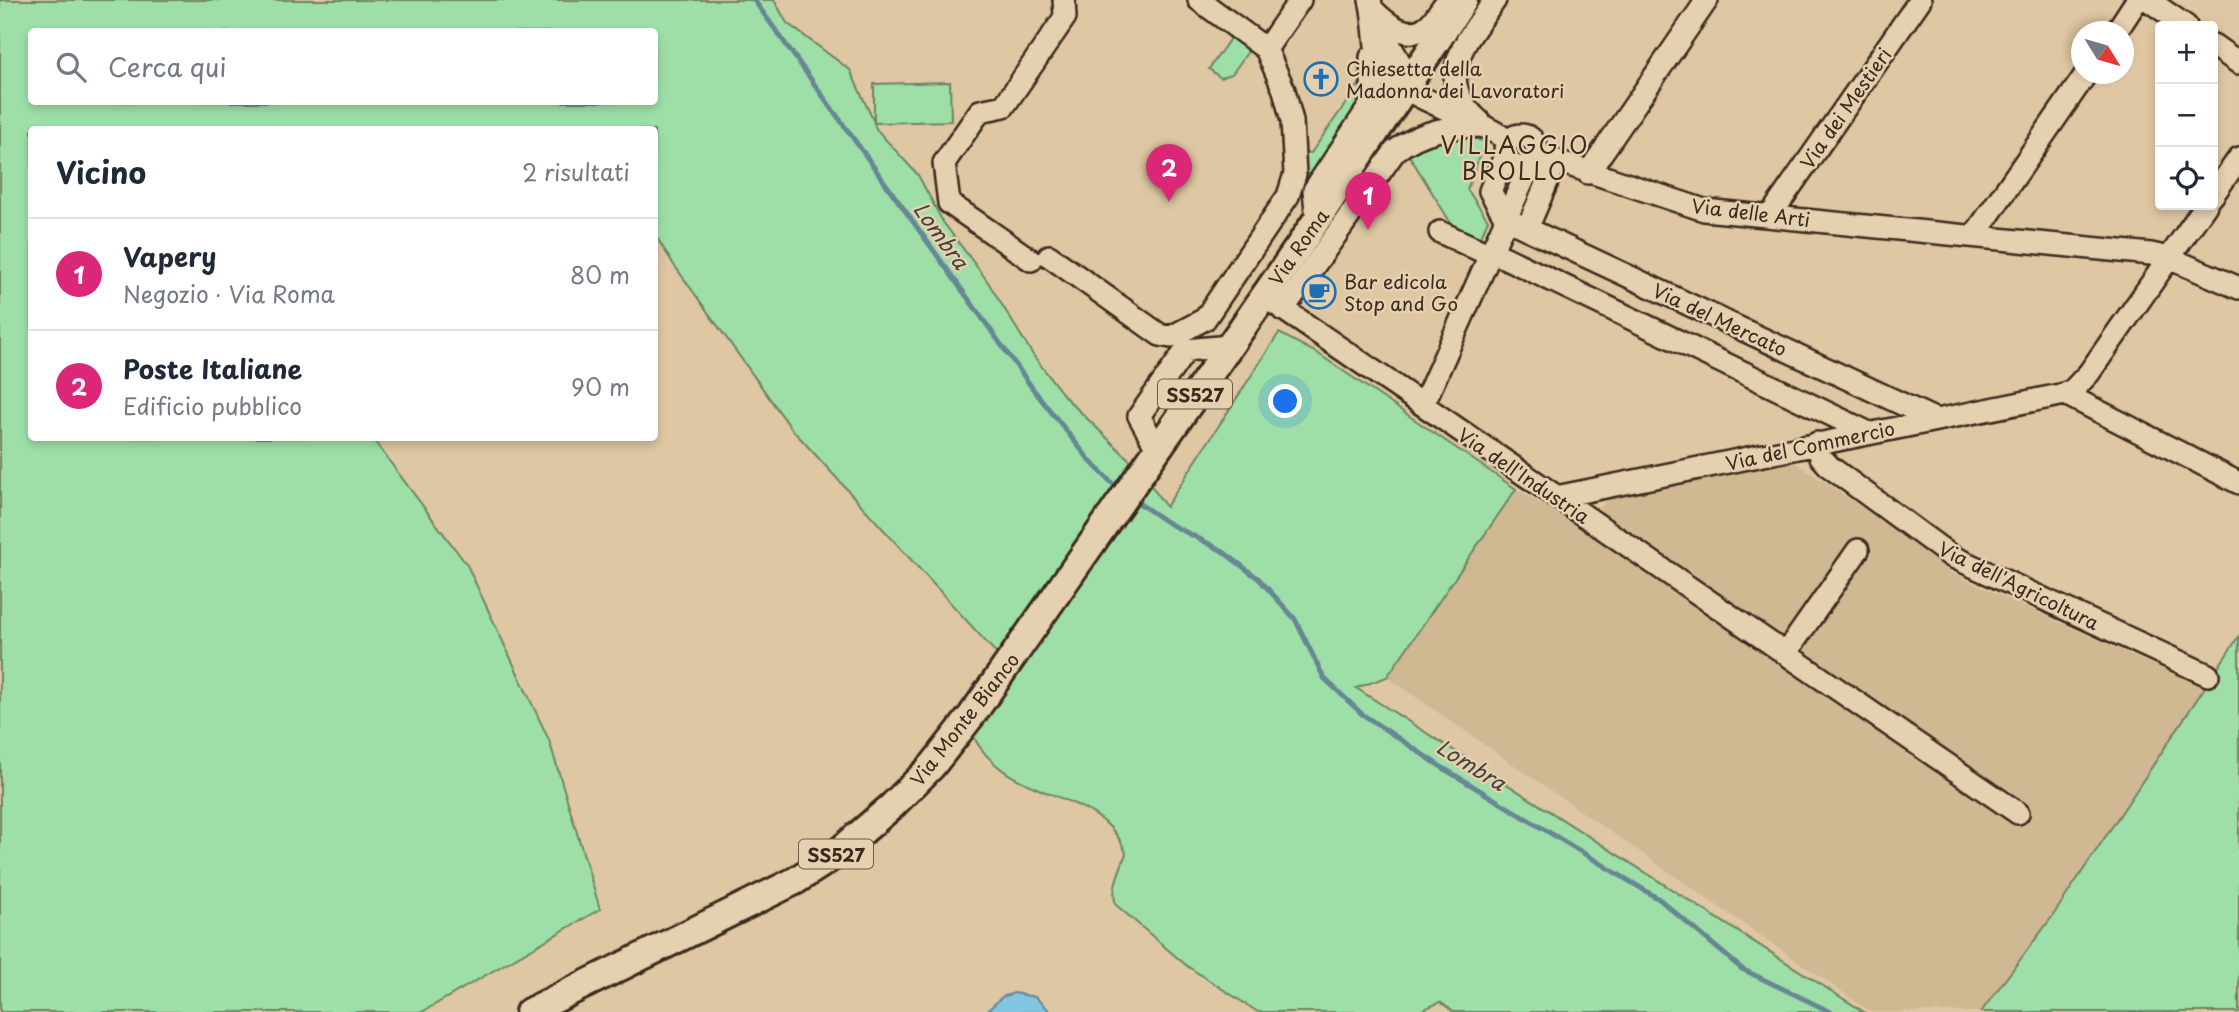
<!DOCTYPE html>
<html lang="it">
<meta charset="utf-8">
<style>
body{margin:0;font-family:"Playpen Sans",sans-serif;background:#f2f2f3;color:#1f2937}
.controls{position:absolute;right:21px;top:21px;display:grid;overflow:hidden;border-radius:7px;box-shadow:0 4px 10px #0003}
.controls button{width:63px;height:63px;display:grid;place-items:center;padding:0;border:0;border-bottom:2px solid #e0e1e3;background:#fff;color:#1f2937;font:35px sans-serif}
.compass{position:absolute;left:2071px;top:21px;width:63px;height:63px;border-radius:50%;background:#fff;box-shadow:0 4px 10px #0003;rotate:127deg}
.you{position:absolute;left:1286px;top:402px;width:24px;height:24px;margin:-18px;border:5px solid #fff;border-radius:50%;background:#1a73e8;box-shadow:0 0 0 10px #1a73e833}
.badge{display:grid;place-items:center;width:46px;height:46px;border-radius:50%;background:#db2777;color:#fff;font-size:23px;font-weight:700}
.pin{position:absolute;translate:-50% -58px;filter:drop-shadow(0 2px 4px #0008)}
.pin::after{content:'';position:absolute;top:37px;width:24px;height:21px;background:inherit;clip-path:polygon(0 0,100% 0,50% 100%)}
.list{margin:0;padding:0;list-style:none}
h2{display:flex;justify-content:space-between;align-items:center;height:91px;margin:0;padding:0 28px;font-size:30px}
h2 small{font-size:23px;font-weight:400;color:#747a83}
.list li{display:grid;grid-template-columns:46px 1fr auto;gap:21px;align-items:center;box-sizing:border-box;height:112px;padding:0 28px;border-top:2px solid #e0e1e3}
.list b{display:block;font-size:26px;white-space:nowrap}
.list p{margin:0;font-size:23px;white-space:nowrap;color:#747a83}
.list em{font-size:23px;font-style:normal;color:#747a83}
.icon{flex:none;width:38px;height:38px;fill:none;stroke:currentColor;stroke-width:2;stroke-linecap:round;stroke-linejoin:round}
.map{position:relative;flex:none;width:2239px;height:1012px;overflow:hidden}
.search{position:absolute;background:#fff;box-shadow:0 4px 10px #0003;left:28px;top:28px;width:630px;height:77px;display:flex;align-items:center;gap:18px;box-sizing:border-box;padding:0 24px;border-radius:7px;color:#747a83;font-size:26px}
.panel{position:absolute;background:#fff;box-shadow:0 4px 10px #0003;left:28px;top:126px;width:630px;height:315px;border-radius:7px}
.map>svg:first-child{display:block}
.built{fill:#d0b893}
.green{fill:#9edfa8;stroke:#6c8463;stroke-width:2;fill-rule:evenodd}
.water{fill:#82c5e3;stroke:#668794;stroke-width:2}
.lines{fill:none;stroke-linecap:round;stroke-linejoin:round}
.stream{stroke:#668794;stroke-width:5}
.minor-casing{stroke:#3b2a1e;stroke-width:26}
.major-casing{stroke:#3b2a1e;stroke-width:32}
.minor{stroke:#e5d0af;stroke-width:21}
.major{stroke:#e5d0af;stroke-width:26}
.labels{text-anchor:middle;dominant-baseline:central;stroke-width:5;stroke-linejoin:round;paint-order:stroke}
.shield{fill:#e5d0af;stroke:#6e5c4a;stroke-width:2}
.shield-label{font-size:18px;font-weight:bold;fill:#3b2a1e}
.poi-label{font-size:19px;fill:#3b2a1e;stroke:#e5d0af;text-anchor:start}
.street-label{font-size:19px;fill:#3b2a1e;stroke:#e5d0af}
.water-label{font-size:21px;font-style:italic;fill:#46413c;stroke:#e5d0af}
.quarter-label{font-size:23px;letter-spacing:2px;fill:#3b2a1e;stroke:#e5d0af}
</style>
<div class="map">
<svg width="2239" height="1012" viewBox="0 0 2239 1012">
<rect width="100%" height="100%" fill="#dec7a2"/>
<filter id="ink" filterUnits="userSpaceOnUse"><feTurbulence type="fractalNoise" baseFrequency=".0143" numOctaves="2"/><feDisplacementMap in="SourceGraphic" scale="14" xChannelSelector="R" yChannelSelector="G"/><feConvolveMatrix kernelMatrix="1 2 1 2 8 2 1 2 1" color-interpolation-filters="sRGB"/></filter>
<g filter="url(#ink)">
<path class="built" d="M1790 459 1946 564 1949 572 2204 688 2052 917 1981 1012H1871L1387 677 1516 489 1589 531 1607 497Z"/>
<path class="green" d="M0 0H774L787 23 850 70 874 122V84L950 82 951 121 874 123 876 129 918 175 943 222 986 279 1033 355 1065 397 1141 471 1166 507 1279 333 1317 353 1516 489 1387 677 1356 688 1864 1012H1454L1440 1002 1418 1012H1258L1187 966 1116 905C1110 887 1121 870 1126 853 1101 785 1008 806 972 734L988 707 972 688 998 655 791 428 674 265 655 235 654 130H32V438H372L467 565 549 740 600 909 422 1012H0ZM32 32H654V102H32Z
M1231 37 1249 50 1232 74 1221 78 1209 69Z
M1365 76V97L1305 191V152L1311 153Z
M1467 136 1485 142 1467 189 1488 220 1478 243 1457 233 1409 155 1435 140Z
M2239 636V1012H1981L2052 917Z"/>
<path class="water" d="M1014 993 1035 997 1051 1012H986L1002 997Z"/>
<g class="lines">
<path class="stream" d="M754 0 1033 389 1091 462 1112 483
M1137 502 1168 523 1221 550 1259 579 1295 619 1324 678 1362 714 1443 768 1659 899 1742 969 1831 1012"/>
<defs>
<path id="minor" d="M1370 0C1376 22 1373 49 1382 69 1393 93 1483 120 1508 141
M2148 0 2186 26
M1373 10C1386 23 1408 42 1427 26 1436 20 1440 7 1449 0
M1381 30 1402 66 1407 88
M2116 32 2137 0
M2213 45 2239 63
M1266 49 1300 0
M1480 122C1430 78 1466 42 1495 0
M1505 151a16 16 0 1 1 32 0a16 16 0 1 1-32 0Z
M1536 154 1704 210 2151 254 2169 258 2239 288
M1505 156 1490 191 1506 219
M1588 173 1707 0
M2213 195 2239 158
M1770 216 1920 0
M1506 219 1934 419
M1317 220 1314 190 1373 101 1371 57
M1527 229 1556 161
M1440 232 1490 255
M1974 236 2086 74
M1491 251 1869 433
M1049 256 1160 335 1171 337 1205 319 1288 196 1295 174 1292 121 1284 90 1266 49 1199 0
M1031 260 949 203 944 163 980 111 1004 106 1065 17 1064 0
M1264 296 2018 813
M1283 310 1395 151C1422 130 1451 126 1484 126
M2065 394 2239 483
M1423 405 1531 163
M1817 443 1821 457 1830 467 1951 556 2208 675
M1157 448 1139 416 1186 350 1229 346
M1556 497 2065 394 2073 390 2089 373 2206 205
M1786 653 1858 550"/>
<path id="major" d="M529 1012 795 881 835 855 892 806 932 766 972 715 1300 245 1464 0"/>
</defs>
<use href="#minor" class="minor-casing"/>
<use href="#major" class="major-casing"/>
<use href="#minor" class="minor"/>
<use href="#major" class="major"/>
</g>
</g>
<defs>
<symbol id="church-ring" viewBox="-11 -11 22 22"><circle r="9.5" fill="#e5d0af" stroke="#1f6fb2" stroke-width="1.5"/><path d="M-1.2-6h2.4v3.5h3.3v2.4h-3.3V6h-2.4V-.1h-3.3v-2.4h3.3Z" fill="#1f6fb2"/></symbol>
<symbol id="cafe-ring" viewBox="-11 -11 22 22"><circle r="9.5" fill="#e5d0af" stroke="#1f6fb2" stroke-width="1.5"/><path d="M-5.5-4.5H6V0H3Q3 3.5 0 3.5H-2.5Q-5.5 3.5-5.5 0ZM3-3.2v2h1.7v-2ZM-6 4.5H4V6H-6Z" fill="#1f6fb2"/></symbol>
</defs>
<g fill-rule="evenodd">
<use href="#church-ring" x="1302" y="60" width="38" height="38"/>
<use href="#cafe-ring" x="1300" y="273" width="38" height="38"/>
</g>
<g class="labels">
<g class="shield">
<rect x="1158" y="379.5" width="74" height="29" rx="5"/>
<rect x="799" y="839.5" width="74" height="29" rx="5"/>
</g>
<g class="shield-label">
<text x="1195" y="394">SS527</text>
<text x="836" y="854">SS527</text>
</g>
<g class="poi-label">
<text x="1346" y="68">Chiesetta della<tspan x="1346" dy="22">Madonna dei Lavoratori</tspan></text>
<text x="1344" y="281">Bar edicola<tspan x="1344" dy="22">Stop and Go</tspan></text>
</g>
<g class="street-label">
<text transform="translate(1845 108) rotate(-55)">Via dei Mestieri</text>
<text transform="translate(1751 212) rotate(7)">Via delle Arti</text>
<text transform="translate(1298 247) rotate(-55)">Via Roma</text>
<text transform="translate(1720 319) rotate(25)">Via del Mercato</text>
<text transform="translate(1810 445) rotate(-12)">Via del Commercio</text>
<text transform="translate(1524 475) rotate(34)">Via dell'Industria</text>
<text transform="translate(2019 585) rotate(26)">Via dell'Agricoltura</text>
<text transform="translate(964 719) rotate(-52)">Via Monte Bianco</text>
</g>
<g class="water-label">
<text transform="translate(942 235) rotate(54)">Lombra</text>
<text transform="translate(1472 764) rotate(32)">Lombra</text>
</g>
<g class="quarter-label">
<text x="1515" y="144">VILLAGGIO<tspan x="1515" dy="26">BROLLO</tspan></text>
</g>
</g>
</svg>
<div class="controls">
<button>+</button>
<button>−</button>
<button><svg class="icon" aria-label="locate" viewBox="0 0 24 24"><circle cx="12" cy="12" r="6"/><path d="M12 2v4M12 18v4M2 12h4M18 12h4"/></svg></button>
</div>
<svg class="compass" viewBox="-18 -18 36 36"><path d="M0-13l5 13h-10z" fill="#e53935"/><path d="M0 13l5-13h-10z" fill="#747a83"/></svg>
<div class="you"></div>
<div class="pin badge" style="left:1368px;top:230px">1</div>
<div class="pin badge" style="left:1169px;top:202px">2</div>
<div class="search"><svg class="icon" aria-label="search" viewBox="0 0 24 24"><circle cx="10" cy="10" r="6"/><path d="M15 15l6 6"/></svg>Cerca qui</div>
<section class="panel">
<h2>Vicino<small>2 risultati</small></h2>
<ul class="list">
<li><span class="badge">1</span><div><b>Vapery</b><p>Negozio · Via Roma</p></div><em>80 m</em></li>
<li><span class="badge">2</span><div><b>Poste Italiane</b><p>Edificio pubblico</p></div><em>90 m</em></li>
</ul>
</section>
</div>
